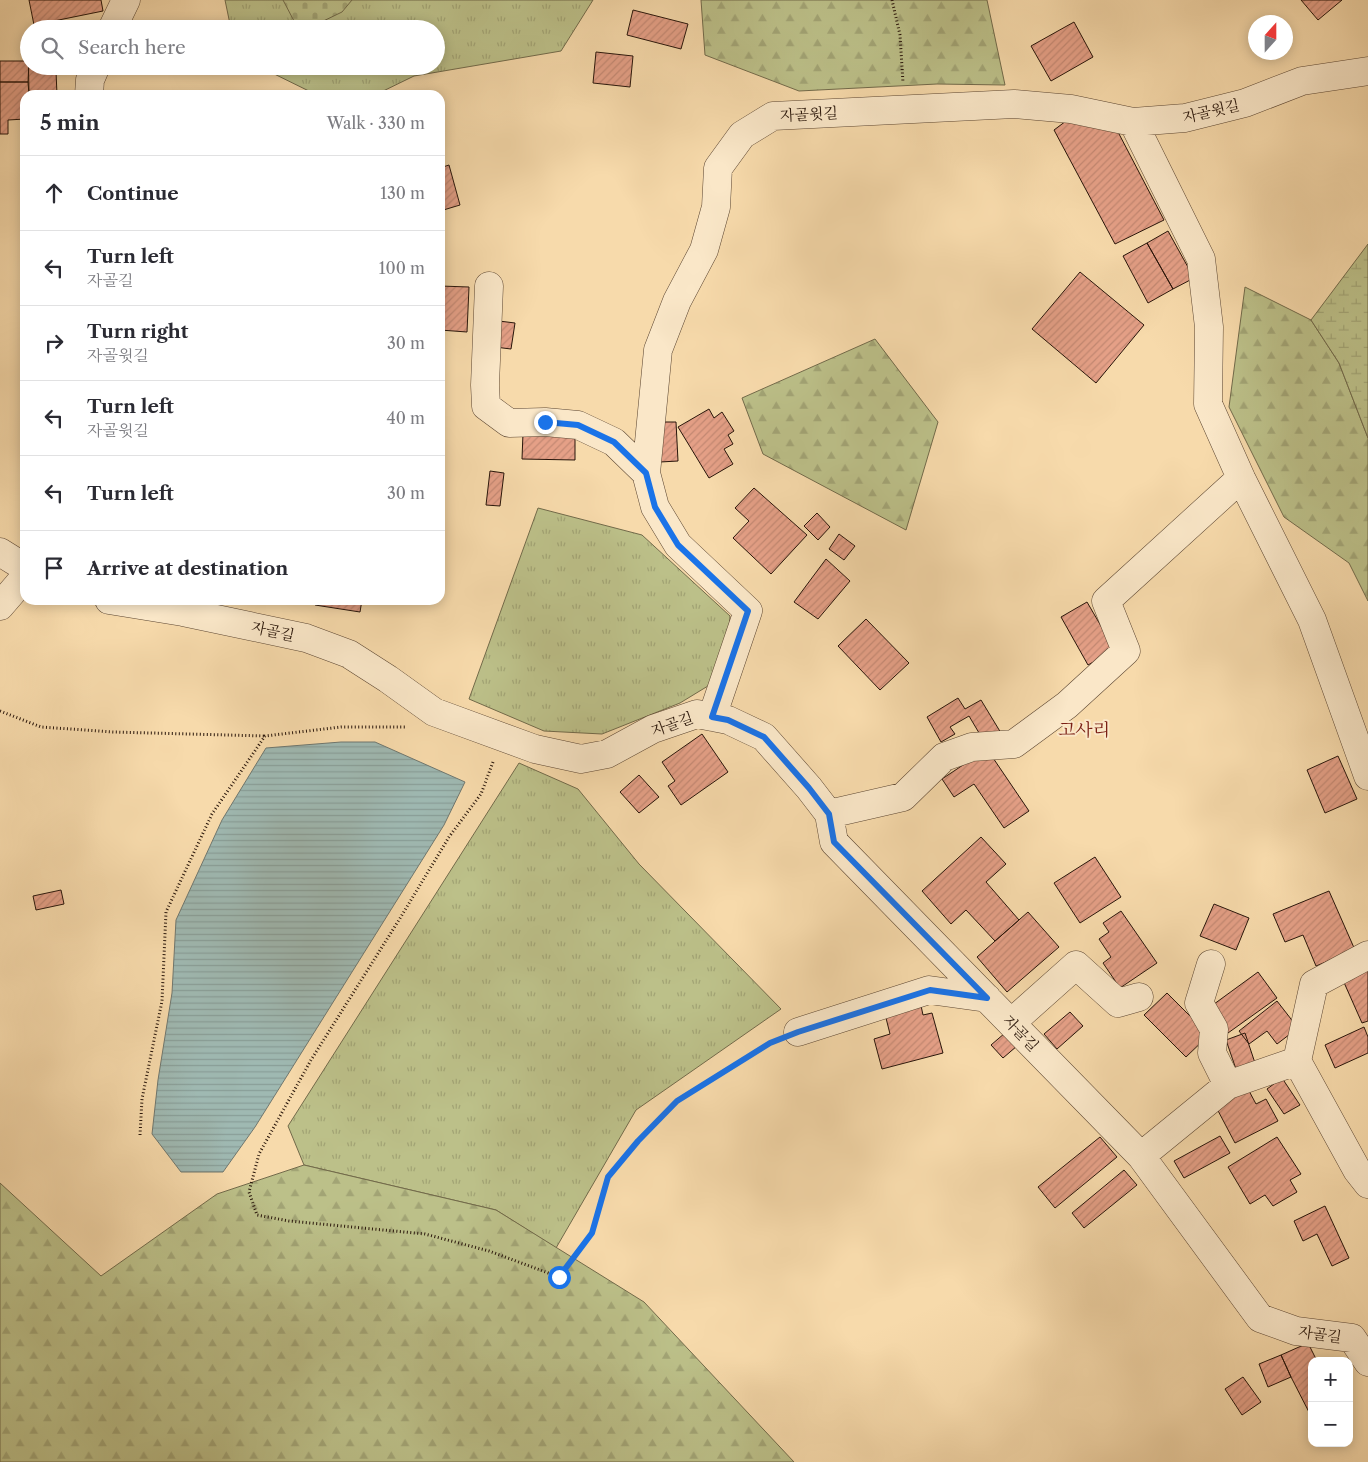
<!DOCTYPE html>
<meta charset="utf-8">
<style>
body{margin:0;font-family:"Libre Caslon Text","Noto Serif KR",serif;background:#f2f2f3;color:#2b2b33}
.controls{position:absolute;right:15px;bottom:15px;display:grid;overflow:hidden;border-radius:10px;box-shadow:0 2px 12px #0003}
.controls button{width:45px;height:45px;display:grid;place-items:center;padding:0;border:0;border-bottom:1px solid #e1e1e2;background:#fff;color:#2b2b33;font:25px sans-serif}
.compass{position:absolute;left:1248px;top:15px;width:45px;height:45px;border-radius:50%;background:#fff;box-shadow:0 2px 12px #0003;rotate:21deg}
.stop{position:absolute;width:15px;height:15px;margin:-11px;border:4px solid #1a73e8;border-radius:50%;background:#fff}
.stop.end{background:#1a73e8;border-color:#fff;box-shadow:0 1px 5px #0008}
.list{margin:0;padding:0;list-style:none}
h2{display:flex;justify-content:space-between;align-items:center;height:65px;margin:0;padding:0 20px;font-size:21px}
h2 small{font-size:16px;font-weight:400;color:#7c7c81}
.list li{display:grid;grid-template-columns:32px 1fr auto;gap:15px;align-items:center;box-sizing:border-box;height:75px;padding:0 20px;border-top:1px solid #e1e1e2}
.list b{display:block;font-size:19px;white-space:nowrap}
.list p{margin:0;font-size:16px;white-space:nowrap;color:#7c7c81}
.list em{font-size:16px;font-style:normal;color:#7c7c81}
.icon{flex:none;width:28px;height:28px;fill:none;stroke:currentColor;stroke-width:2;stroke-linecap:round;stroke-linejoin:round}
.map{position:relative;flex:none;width:1368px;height:1462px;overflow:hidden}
.search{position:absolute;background:#fff;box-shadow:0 2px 12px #0003;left:20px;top:20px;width:425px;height:55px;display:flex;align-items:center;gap:12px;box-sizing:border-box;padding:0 18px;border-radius:28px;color:#7c7c81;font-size:19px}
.panel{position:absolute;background:#fff;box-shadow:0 2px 12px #0003;left:20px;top:90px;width:425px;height:515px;border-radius:15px}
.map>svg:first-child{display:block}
.grass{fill:url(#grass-tufts);stroke:#726a4a}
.forest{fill:url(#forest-firs);stroke:#726a4a}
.wetland{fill:url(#wetland-marsh);stroke:#726a4a}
.cemetery{fill:url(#cemetery-stones);stroke:#726a4a}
.water{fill:url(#water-rules);stroke:#6f776f}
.building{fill:url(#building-hatch);stroke:#28150a}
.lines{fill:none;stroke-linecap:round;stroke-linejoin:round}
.minor-casing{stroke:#5c4632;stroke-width:29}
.path{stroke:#28150a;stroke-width:3;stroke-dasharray:1 2.5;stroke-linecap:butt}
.minor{stroke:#fae7c8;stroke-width:28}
.route{stroke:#1a73e8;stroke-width:6}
.labels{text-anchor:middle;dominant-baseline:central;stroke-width:4;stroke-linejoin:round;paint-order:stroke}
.street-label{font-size:15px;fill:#28150a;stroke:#fae7c8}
.quarter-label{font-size:18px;fill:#7a1f14;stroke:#fae7c8}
</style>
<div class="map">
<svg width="1368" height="1462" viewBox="0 0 1368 1462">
<defs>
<pattern id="grass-tufts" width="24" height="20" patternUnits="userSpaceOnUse" patternTransform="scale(1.25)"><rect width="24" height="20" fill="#bcc089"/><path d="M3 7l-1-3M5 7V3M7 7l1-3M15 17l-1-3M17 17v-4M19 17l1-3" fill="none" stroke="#a2a475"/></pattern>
<pattern id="forest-firs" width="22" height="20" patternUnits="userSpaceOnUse" patternTransform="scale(1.25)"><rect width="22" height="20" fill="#bcc089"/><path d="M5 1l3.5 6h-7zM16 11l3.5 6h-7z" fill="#a2a475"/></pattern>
<pattern id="wetland-marsh" width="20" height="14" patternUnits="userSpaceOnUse" patternTransform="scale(1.25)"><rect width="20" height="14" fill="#bcc089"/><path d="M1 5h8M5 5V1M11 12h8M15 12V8" fill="none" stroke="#a2a475"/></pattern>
<pattern id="cemetery-stones" width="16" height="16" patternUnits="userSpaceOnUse" patternTransform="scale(1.25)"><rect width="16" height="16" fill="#bcc089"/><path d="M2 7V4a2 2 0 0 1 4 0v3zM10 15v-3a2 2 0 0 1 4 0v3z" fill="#a2a475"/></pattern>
<pattern id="water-rules" width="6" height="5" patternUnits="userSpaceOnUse" patternTransform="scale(1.25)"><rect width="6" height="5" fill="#9fb9b2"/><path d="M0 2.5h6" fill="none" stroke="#899e98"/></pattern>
<pattern id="building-hatch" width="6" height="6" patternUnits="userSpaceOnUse" patternTransform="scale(1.25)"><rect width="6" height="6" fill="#e5a087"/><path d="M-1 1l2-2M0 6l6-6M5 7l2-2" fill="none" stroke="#c48973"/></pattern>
</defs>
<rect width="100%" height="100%" fill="#f7daab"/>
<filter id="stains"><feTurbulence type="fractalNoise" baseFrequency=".004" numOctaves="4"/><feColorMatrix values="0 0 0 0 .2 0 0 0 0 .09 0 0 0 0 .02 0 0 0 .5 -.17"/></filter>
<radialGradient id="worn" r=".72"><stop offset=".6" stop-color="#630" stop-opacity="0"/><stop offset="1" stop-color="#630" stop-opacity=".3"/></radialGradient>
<path class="grass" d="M225 0H593L561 51 414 76 375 95H317L258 66H436V29H231Z
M538 508 642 535 730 616 726 675 680 703 602 734 544 731 469 699Z
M519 763 578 789 639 864 781 1009 636 1110 556 1248 496 1210 304 1165 288 1126Z"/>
<path class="forest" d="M701 0H987L1005 85 937 84 799 91 705 55Z
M1245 287 1311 320 1339 363 1368 438V601L1349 563 1284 517 1229 407Z
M875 339 938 422 906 530 763 454 742 398Z
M304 1165 496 1210 644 1302 794 1462H0V1183L101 1276 217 1194Z"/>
<path class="wetland" d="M1368 244V438L1339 363 1311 320Z"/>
<path class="cemetery" d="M283 0H352L342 12 313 26 294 21Z"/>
<path class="water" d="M341 742H375L465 782 444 825 255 1127 223 1172H181L152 1134 158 1080 172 993 176 920 222 820 266 748Z"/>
<path class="building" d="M29 0H101L103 11 34 25Z
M1301 0H1342L1318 20Z
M633 10 688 24 681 49 627 35Z
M1074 22 1093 57 1051 81 1031 46Z
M28 41 29 66H44V71H56L57 95H29Z
M596 52 633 56 630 87 593 83Z
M0 61H29L28 82H0Z
M0 82H28L29 95H25V119L8 120V134H0Z
M1066 121 1118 132 1164 220 1115 244 1054 130Z
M449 165 460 205 440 211V168Z
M1168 231 1194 278 1173 289 1147 243Z
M1147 243 1173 289 1148 303 1123 256Z
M1080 272 1144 325 1096 383 1032 329Z
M440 286 469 287 467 332 440 330Z
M499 321 515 323 511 349 495 347Z
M709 409 714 418 722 412 734 431 728 435 733 444 724 449 733 464 709 478 678 427Z
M659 422H676L678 461 660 462Z
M523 433 575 434V460L522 459Z
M490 471 504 473 500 506 486 505Z
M754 488 807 535 771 574 733 538 749 521 735 508Z
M817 513 830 527 818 540 804 526Z
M839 534 855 546 844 560 829 549Z
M826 559 850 581 818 619 794 602Z
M316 600H362L360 612 315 605Z
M1087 602 1115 650 1088 665 1061 617Z
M866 619 909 663 880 690 838 646Z
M958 698 965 709 981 700 1001 733 985 743 969 716 950 727 955 734 941 742 927 717Z
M702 734 728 772 681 805 668 786 675 781 662 762Z
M987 749 1029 811 1004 828 974 784 954 797 942 779Z
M1338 756 1357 799 1325 813 1307 770Z
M639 775 659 797 639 813 620 792Z
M981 837 1006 864 986 882 1019 920 995 941 966 910 951 924 922 891Z
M1095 857 1121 897 1080 923 1054 883Z
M61 890 64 904 36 910 33 896Z
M1329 891 1355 950 1316 966 1303 935 1285 942 1273 914Z
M1214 904 1249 918 1236 950 1200 936Z
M1121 911 1157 963 1120 988 1103 963 1111 957 1099 939 1109 932 1103 923Z
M1028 912 1059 947 1007 992 977 957Z
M1368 966V1021L1362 1023 1342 978Z
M1258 972 1277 998 1228 1033 1210 1007Z
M1167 993 1209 1035 1186 1057 1144 1015Z
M920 1001 923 1015 932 1013 943 1053 882 1069 874 1039 890 1034 884 1010Z
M1277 1001 1298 1028 1277 1044 1267 1031 1249 1044 1239 1031Z
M1070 1012 1083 1026 1057 1049 1044 1034Z
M1364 1027 1368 1037V1053L1335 1068 1325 1045Z
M1005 1033 1017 1046 1003 1058 991 1045Z
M1245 1033 1257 1069 1238 1075 1226 1040Z
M1282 1078 1300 1105 1284 1114 1267 1089Z
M1248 1089 1256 1104 1266 1099 1278 1121 1235 1143 1215 1105Z
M1220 1136 1230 1153 1184 1178 1174 1161Z
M1100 1137 1117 1157 1055 1208 1038 1187Z
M1277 1137 1301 1174 1290 1180 1297 1192 1273 1206 1265 1195 1250 1204 1228 1167Z
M1124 1170 1137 1185 1084 1228 1072 1213Z
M1325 1206 1349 1258 1332 1266 1317 1234 1303 1241 1294 1221Z
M1308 1343 1317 1361H1312V1418L1291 1377 1281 1355Z
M1281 1355 1291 1377 1268 1387 1259 1364Z
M1243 1377 1261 1402 1242 1415 1225 1389Z"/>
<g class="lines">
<defs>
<path id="minor" d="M112 29 126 0
M89 95 90 80 96 66
M1133 122 1201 259 1209 327 1208 404 1241 478 1312 620 1368 776
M489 286 485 385 486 406 509 423 545 422 578 425 614 442 646 473
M0 552 16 562 25 565
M109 600 183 612 306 638 349 654 388 679 434 712 535 749 581 759 607 754 653 729 697 714 728 720 764 737 809 788 829 814 834 842 1141 1156 1260 1318 1296 1331 1352 1338 1368 1362
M0 606 25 577
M712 717 748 611 678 545 655 507 646 473 658 350 677 301 704 250 716 207 718 168 742 135 773 116 1014 104 1071 109 1133 122 1185 118 1245 103 1302 81 1368 71
M829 814 903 797 944 757 972 747 1014 744 1067 705 1126 651 1106 601 1241 478
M1211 964 1199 1003 1214 1029 1212 1053 1228 1085
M1011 1023 1076 965 1118 1003 1139 997
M798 1032 929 990 987 998
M1297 1061 1357 1170 1368 1184
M1141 1156 1228 1085 1297 1061 1314 984 1368 955"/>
</defs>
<use href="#minor" class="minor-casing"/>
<path class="path" d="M892 0 900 35 903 83
M0 711 41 727 113 732 265 736
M493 762 481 794 449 837 399 920 311 1060 259 1154 249 1192 257 1215 289 1221 425 1234 489 1251 559 1277 592 1233 608 1177 638 1141 677 1101 774 1041
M140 1135 142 1099 162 1001 166 912 212 814 265 736 341 727H407"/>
<use href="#minor" class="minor"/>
</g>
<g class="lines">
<path class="route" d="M545 422 578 425 614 442 646 473 655 507 678 545 748 611 712 717 728 720 764 737 809 788 829 814 834 842 987 998 930 990 798 1032 770 1043 677 1101 638 1141 608 1177 592 1233 559 1277"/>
</g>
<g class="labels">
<g class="street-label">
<text transform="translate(1211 111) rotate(-13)">자골윗길</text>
<text transform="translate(809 114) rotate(-3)">자골윗길</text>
<text transform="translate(273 631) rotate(12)">자골길</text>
<text transform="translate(672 724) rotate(-20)">자골길</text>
<text transform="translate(1021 1033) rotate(46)">자골길</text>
<text transform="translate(1320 1334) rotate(8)">자골길</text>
</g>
<g class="quarter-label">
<text x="1084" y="730">고사리</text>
</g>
</g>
<rect width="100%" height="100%" filter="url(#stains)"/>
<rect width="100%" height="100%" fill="url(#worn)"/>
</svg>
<div class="controls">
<button>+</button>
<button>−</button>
</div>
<svg class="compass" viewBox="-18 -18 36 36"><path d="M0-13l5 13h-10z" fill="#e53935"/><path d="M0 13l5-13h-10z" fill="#7c7c81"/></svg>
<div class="stop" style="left:559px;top:1277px"></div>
<div class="stop end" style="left:545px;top:422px"></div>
<div class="search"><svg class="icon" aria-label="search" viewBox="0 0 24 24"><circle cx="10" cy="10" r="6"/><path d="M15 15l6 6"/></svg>Search here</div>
<section class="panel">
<h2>5 min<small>Walk · 330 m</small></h2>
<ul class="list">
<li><svg class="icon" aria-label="ahead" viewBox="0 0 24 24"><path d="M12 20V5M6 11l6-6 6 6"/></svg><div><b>Continue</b></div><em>130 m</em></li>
<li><svg class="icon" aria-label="left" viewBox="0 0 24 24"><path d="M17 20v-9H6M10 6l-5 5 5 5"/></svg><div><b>Turn left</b><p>자골길</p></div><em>100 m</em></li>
<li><svg class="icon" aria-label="right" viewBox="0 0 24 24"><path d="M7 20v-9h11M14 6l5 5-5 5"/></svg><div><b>Turn right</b><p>자골윗길</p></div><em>30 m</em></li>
<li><svg class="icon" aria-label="left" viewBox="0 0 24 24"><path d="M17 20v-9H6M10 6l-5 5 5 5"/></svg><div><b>Turn left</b><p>자골윗길</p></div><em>40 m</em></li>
<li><svg class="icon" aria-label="left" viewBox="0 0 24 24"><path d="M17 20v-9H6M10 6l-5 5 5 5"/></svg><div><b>Turn left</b></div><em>30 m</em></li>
<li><svg class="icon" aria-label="arrive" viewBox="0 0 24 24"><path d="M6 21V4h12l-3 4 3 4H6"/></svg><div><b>Arrive at destination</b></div></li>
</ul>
</section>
</div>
